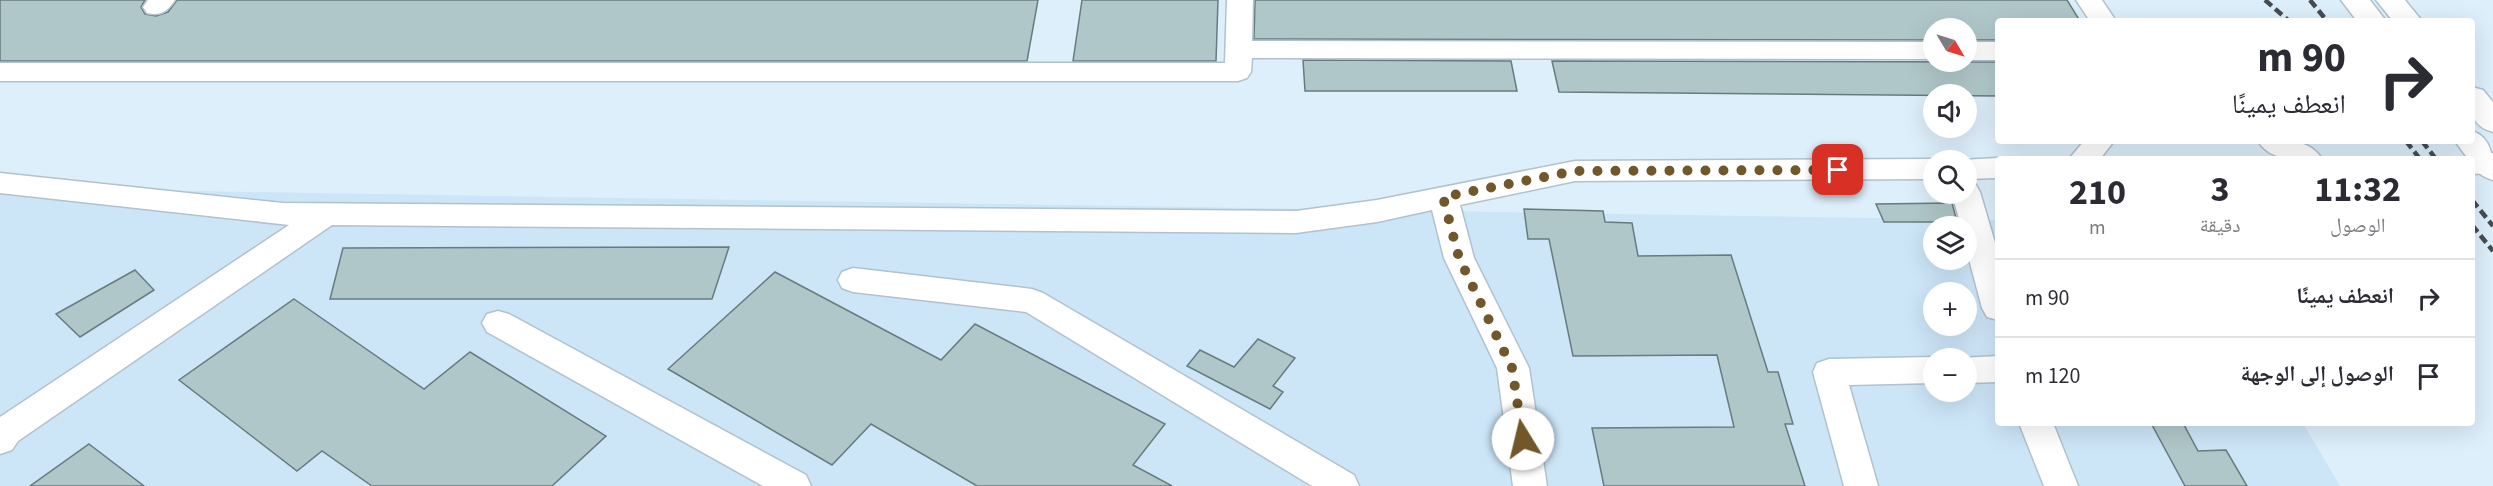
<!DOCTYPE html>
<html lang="ar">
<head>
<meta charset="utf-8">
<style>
	body { margin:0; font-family:"Source Sans 3","Noto Naskh Arabic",sans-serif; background:#f7f7f7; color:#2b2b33; direction:rtl; height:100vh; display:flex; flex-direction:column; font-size:22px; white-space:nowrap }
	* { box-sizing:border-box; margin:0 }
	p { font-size:20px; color:#7c7c81 }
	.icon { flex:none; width:33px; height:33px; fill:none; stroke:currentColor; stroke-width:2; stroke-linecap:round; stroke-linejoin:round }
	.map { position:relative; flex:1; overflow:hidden; direction:ltr }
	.sheet { position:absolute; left:1995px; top:156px; width:480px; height:270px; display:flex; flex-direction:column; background:#fff; border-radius:6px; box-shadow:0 6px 24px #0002; direction:rtl }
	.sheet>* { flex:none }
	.hud { position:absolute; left:1995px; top:18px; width:480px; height:126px; border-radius:6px; box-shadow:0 6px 24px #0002; direction:rtl; background:#fff; color:#2b2b33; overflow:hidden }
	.needle { width:39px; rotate:128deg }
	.controls { position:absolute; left:1923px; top:18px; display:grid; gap:12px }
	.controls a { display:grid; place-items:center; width:54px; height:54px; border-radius:50%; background:#fff; box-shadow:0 6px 24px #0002; font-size:30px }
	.pin { position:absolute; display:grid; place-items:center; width:51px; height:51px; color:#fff; margin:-26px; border-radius:12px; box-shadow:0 3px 9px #0006 }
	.me { position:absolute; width:66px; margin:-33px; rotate:351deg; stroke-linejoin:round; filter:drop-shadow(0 0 4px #0008) }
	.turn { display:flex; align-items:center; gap:21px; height:126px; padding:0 30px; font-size:27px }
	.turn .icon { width:78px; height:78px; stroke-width:2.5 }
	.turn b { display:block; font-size:42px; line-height:51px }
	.eta { display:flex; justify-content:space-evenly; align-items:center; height:102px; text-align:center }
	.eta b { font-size:36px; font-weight:700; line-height:42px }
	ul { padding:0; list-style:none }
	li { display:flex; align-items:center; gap:18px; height:78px; padding:0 30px; border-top:2px solid #e1e1e2 }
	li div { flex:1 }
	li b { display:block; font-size:22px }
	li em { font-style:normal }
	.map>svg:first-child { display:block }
	.built { fill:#cce5f7; fill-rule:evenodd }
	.building { fill:#b0c7ca; stroke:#667c7f; stroke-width:1.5 }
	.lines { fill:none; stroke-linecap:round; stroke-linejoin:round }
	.minor-casing { stroke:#b1c2ce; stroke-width:3 }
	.major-casing { stroke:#b1c2ce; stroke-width:3 }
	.minor { fill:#fff; fill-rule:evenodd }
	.major { fill:#fff; fill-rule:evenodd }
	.rail { stroke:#444d54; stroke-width:4.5; stroke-dasharray:9 4.5; stroke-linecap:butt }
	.route { stroke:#715729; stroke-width:10; stroke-dasharray:0 18 }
</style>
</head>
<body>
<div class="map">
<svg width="2493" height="486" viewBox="0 0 2493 486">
	<rect width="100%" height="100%" fill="#ddeffb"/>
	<path class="built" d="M0,188L1998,220V423H2303L2340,486H0ZM1934,226H1966V260H1934ZM1934,292H1966V326H1934ZM1934,358H1966V392H1934Z"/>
	<path class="building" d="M0,0H145L141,7L145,14L156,16L168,12L177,0H1038L1027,61H0Z
		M1082,0H1218L1216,61H1073Z
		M1255,0H2067L2080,21H1998V40H1966V28H1934V40L1254,39Z
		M1303,60L1511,61L1517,91H1305Z
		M1552,61L1998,62V96L1559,92Z
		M1952,203L1957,222H1884L1876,204Z
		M1524,209L1603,211L1605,222L1632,223L1638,256L1731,255L1768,372H1778L1793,424H1785L1805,486H1604L1592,428L1734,427L1717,355L1573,356L1549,239H1528Z
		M729,247L712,299H330L343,248Z
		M135,270L154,290L80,337L56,314Z
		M775,272L941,360L975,324L1165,424L1133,465L1172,486H977L871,424L832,465L668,369Z
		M294,299L424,389L470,352L606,436L552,486H372L322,451L297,471L179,380Z
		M1258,339L1295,358L1273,386L1283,392L1270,409L1187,366L1200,350L1234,367Z
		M2151,423H2183L2198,451L2226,450L2247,486H2185Z
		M89,444L144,486H30Z"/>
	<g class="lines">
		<g class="minor-casing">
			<path id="minor" d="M148,0H175C167,12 161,16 147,13L143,7Z
				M1227,0H1253L1252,41L1934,42V59L1252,58L1251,72L1247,78L1238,81H0V63H1225Z
				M2076,0H2102L2116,21H2090Z
				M1966,42H1998V60H1966Z
				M2084,141H2114L2100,159H2069Z
				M2258,141C2280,141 2309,137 2322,159C2300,159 2271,163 2258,141Z
				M2493,153V173L2472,174V159H2461L2472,154Z
				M1998,158L2002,159H1998V178L1966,179V160H1961Z
				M1934,159L1939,160H1934V179L1575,181L1460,205L1474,258L1529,368L1547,486H1513L1497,368L1444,258L1432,210L1377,222L1296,233L332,225L18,441L12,450L0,454V417L289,225L0,193V173L283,203L1296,211L1377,200L1575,161Z
				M1966,182L1976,185L1980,192L1998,253V320L1987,317L1982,308L1966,248V226H1961L1952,194H1966Z
				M853,268L1032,289L1043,293L1354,475L1359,486H1312L1026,312L853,292L842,288L838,280L842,272Z
				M498,311L509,314L806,475L811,486H763L487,332L482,323L487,314Z
				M1998,356V382L1966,383V358H1961Z
				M1934,357L1939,358H1934V383L1849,385L1878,486H1844L1813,372L1817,363L1829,359Z
				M2019,423H2053L2078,486H2044Z"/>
		</g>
		<g class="major-casing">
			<path id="major" d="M2341,0H2370L2386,21H2357Z
				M2376,0H2405L2422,21H2393Z
				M2472,87L2483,90L2493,102V132C2468,125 2472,109 2472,87Z
				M2472,131C2493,138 2493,159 2493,180C2483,177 2472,171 2472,159H2468L2455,141H2472Z"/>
		</g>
		<use href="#minor" class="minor"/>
		<use href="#major" class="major"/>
		<path class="rail" d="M2265,0L2289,21
			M2310,0L2327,21
			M2406,141L2420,159
			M2422,141L2436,159
			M2472,200L2493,226
			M2472,225L2493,251"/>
	</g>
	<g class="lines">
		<path class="route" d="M1523,439L1512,368L1459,258L1443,197L1575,171L1838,170"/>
	</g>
</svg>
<div class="controls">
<a><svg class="needle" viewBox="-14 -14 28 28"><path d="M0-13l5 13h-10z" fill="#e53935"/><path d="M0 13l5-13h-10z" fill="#7c7c81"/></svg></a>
<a><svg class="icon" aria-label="sound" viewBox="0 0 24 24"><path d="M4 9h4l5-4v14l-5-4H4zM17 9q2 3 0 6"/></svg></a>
<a><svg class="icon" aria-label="search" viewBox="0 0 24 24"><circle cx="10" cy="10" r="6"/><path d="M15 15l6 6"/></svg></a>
<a><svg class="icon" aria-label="layers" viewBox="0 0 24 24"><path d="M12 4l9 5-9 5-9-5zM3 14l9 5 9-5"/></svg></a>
<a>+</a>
<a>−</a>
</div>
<div class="pin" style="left:1838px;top:170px;background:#d93025"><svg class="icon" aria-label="arrive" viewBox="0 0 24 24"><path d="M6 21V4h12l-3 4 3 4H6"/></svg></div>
<svg class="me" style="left:1523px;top:439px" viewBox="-20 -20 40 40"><circle r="19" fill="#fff"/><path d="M0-13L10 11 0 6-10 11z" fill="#715729"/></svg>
<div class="hud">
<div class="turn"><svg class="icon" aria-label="right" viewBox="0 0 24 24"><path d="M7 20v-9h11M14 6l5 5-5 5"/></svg><div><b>90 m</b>انعطف يمينًا</div></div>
</div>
<section class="sheet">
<div class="eta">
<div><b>11:32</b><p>الوصول</p></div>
<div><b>3</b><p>دقيقة</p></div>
<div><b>210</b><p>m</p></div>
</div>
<ul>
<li><svg class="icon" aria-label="right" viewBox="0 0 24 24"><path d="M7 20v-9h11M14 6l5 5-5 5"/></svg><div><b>انعطف يمينًا</b></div><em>90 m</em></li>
<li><svg class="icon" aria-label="arrive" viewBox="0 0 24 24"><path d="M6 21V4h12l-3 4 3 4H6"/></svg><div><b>الوصول إلى الوجهة</b></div><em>120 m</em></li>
</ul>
</section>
</div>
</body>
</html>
